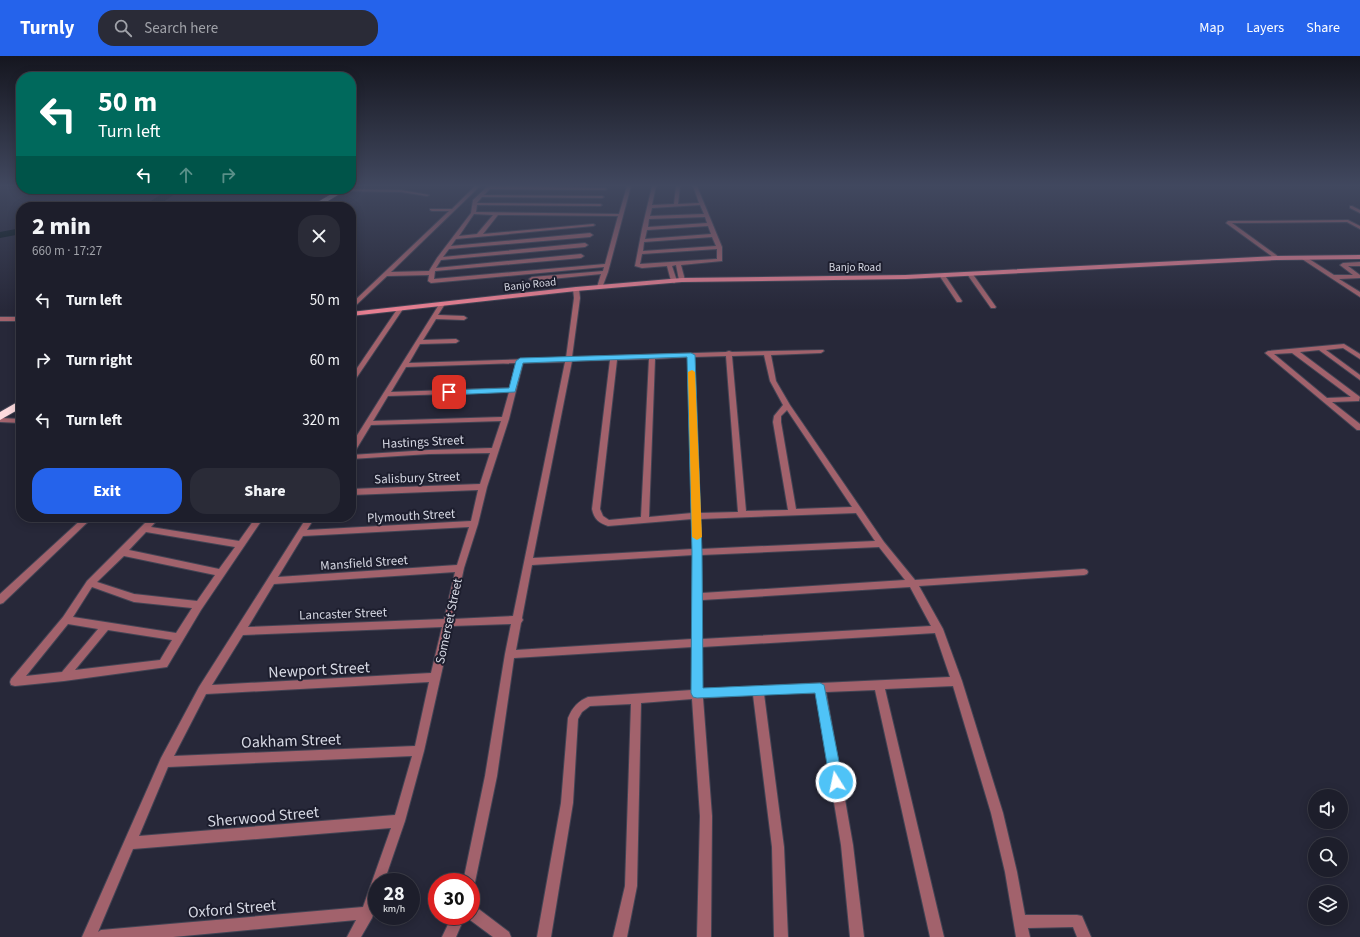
<!DOCTYPE html>
<html lang="en">
<head>
<meta charset="utf-8">
<style>
	body { margin:0; font-family:"Source Sans 3",sans-serif; background:#2a2b37; color:#f1f3f6; height:100vh; display:flex; flex-direction:column; font-size:15px; white-space:nowrap }
	* { box-sizing:border-box; margin:0 }
	p { font-size:13px; color:#a0a2a9 }
	.icon { flex:none; width:22px; height:22px; fill:none; stroke:currentColor; stroke-width:2; stroke-linecap:round; stroke-linejoin:round }
	.map { position:relative; flex:1; overflow:hidden }
	.details { position:absolute; left:16px; top:146px; width:340px; height:320px; display:flex; flex-direction:column; background:#1d1e2b; border-radius:16px; box-shadow:0 2px 10px #0003,0 0 0 1px #3b3c47 }
	.details>* { flex:none }
	.guide { position:absolute; left:16px; top:16px; width:340px; height:122px; border-radius:16px; box-shadow:0 2px 10px #0003,0 0 0 1px #3b3c47; background:#00695c; color:#fff; overflow:hidden }
	.fabs { position:absolute; left:1308px; top:733px; display:grid; gap:8px }
	.fabs a { display:grid; place-items:center; width:40px; height:40px; border-radius:50%; background:#1d1e2b; box-shadow:0 2px 10px #0003,0 0 0 1px #3b3c47; font-size:20px }
	.speed { position:absolute; left:368px; top:817px; display:flex; gap:8px; font-size:20px; font-weight:700; text-align:center }
	.speed>* { display:grid; place-content:center; width:52px; height:52px; border-radius:50%; background:#1d1e2b; box-shadow:0 2px 10px #0003,0 0 0 1px #3b3c47; line-height:1 }
	.speed small { font-size:10px; font-weight:400 }
	.speed .limit { border:6px solid #d22; background:#fff; color:#111 }
	.pin { position:absolute; display:grid; place-items:center; width:34px; height:34px; color:#fff; margin:-17px; border-radius:8px; box-shadow:0 2px 6px #0006 }
	.me { position:absolute; width:44px; margin:-22px; rotate:350deg; stroke-linejoin:round; filter:drop-shadow(0 0 3px #0008) }
	.turn { display:flex; align-items:center; gap:14px; height:84px; padding:0 16px; font-size:18px }
	.turn .icon { width:52px; height:52px; stroke-width:2.5 }
	.turn b { display:block; font-size:28px; line-height:34px }
	.lanes { display:flex; align-items:center; height:38px; padding:0 16px; background:#0003; justify-content:center; gap:20px; direction:ltr }
	.lanes .off { opacity:.35 }
	.round { display:grid; place-items:center; flex:none; width:42px; height:42px; border-radius:16px; background:#2a2b37 }
	.headline { display:flex; align-items:center; justify-content:space-between; height:68px; padding:0 16px }
	h1 { font-size:24px; font-weight:800; line-height:30px }
	.cta { display:flex; gap:8px; margin-top:auto; padding:8px 16px }
	.cta a { flex:1; height:46px; border-radius:16px; background:#2563eb; color:#fff; font-size:16px; font-weight:800; line-height:46px; text-align:center }
	.cta a+a { background:#2a2b37; color:#f1f3f6 }
	ul { padding:0; list-style:none }
	li { display:flex; align-items:center; gap:12px; height:60px; padding:0 16px }
	li div { flex:1 }
	li b { display:block; font-size:15px }
	li em { font-style:normal }
	header { display:flex; align-items:center; gap:24px; box-sizing:border-box; height:56px; padding:0 20px; background:#2563eb; color:#fff }
	header strong { font-size:19px }
	nav { display:flex; gap:22px; margin-inline-start:auto; font-size:14px }
	.search { width:280px; height:36px; background:#2a2b37; display:flex; align-items:center; gap:10px; box-sizing:border-box; padding:0 14px; border-radius:16px; color:#a0a2a9; font-size:15px }
	.map>svg:first-child { display:block }
	.lines { fill:none; stroke-linecap:round; stroke-linejoin:round }
	.river { fill:#021315; fill-rule:evenodd }
	.street-casing { stroke:#434454; stroke-width:2 }
	.secondary-casing { stroke:#434454; stroke-width:2 }
	.highway-casing { stroke:#434454; stroke-width:2 }
	.street { fill:#a2626c; fill-rule:evenodd }
	.secondary { fill:#e67f91; fill-rule:evenodd }
	.highway { fill:#fcdade; fill-rule:evenodd }
	.route { fill:#4fc3f7; stroke:#337fa1 }
	.slow { fill:#f59e0b }
	.labels { text-anchor:middle; stroke-width:4; stroke-linejoin:round; paint-order:stroke }
	.far-street-label { font-size:11px; fill:#d6d8e3; stroke:#1d1e2e }
	.street-label { font-size:13px; fill:#d6d8e3; stroke:#1d1e2e }
	.near-street-label { font-size:16px; fill:#d6d8e3; stroke:#1d1e2e }
</style>
</head>
<body>
<header>
<strong>Turnly</strong>
<div class="search"><svg class="icon" aria-label="search" viewBox="0 0 24 24"><circle cx="10" cy="10" r="6"/><path d="M15 15l6 6"/></svg>Search here</div>
<nav><a>Map</a><a>Layers</a><a>Share</a></nav>
</header>
<div class="map">
<svg width="1360" height="881" viewBox="0 0 1360 881">
	<rect width="100%" height="100%" fill="#272839"/>
	<g class="lines">
		<path class="river" d="M170,133H182L156,151H141Z
			M21,172V178L0,182V176Z"/>
		<g class="street-casing">
			<path id="street" d="M475,130H480L391,216L429,215L437,202L471,157L473,144L488,130L605,132L607,133L605,134L490,133L484,139L602,140L604,141L602,142L482,141L477,147L600,148L602,149L600,150L477,149L476,156L619,158L627,130H631L608,216L602,232L597,231L601,218L532,225L529,223L532,221L603,215L604,211L431,227L428,225L429,219L387,220L353,252L351,253V248L449,155H432L430,154V153H452ZM474,158L493,159L477,178L459,180ZM498,159L618,160L605,208L434,223L435,215L581,202L584,200L581,198L436,212L441,204L585,191L588,189L585,187L443,201L449,193L590,181L593,179L590,177L451,190L456,183L593,170L595,169L593,168L483,178Z
				M652,130H656L652,149L674,148L676,130H680L678,148L699,147L693,130H697L722,191V205L681,209L685,224L682,226L679,224L676,209L672,210L677,225L674,227L671,225L667,210L642,212L635,210L642,173ZM700,149L704,158L650,160L652,152ZM705,161L707,167L648,171L649,163ZM708,170L711,178L645,183L647,174ZM712,181L716,190L643,195L644,186ZM717,193V203H716L640,208L642,198Z
				M343,133L401,134L429,139L427,140L401,136L344,135L342,134Z
				M1352,150L1360,154V157L1350,152V150Z
				M1348,164L1360,170V173L1347,166L1232,167L1279,201V203L1277,204L1226,167L1228,165Z
				M1302,201H1306L1334,219H1353L1340,209L1343,207L1360,206V210H1348L1360,219V222L1339,223L1360,236V241L1302,203Z
				M968,217H972L996,251L995,252H991L967,218Z
				M940,218H944L962,245L961,246H957L939,219Z
				M576,231L579,233L580,242L572,301L726,296L729,295L732,296L823,294L824,295L821,297L771,299L776,325L790,349L884,486L915,524L1084,513L1087,514L1088,516L1087,518L1084,519L919,530L943,573L962,625L1003,757L1017,816L1025,859H1077L1082,860L1091,881H1077L1073,871L1028,872L1030,881H1016L1005,816L991,757L953,630L885,633L944,881H930L875,634L826,636L853,789L864,881H850L841,789L816,637L764,638L784,791L788,881H774L772,791L753,639L703,642L712,760L711,881H697L700,760L692,643L641,647L637,830L627,881H613L625,830L631,648L590,650L582,656L578,663L573,747L551,881H537L561,747L568,662C572,652 578,645 588,641L692,634V591L514,602L497,720L475,826L473,830L471,831V826H463L485,720L505,598L511,568L452,570L424,695L405,765L384,826H377V846L372,862L361,881H347L356,864L173,881H82L161,702L199,631L307,461H315L307,474L471,465L478,434L351,439V433L480,428L490,397L429,398L351,403V399L429,394L492,392L501,365L371,369L354,397H351V389L440,247L445,248L438,259L464,260L467,262L464,264L436,263L423,284L456,283L459,285L456,287L420,288L409,307L566,302L574,242L573,233ZM764,299L770,325L783,349L774,360L773,366L788,454L746,455L732,300ZM726,300L738,456L700,457L694,301ZM688,301L692,457L649,461L655,303ZM649,303L641,461L609,464L603,460L600,453L617,304ZM610,304L592,453C594,463 599,467 608,470L692,463L693,493L533,502L572,305ZM565,306L513,560L453,563L464,512L478,468L487,431L509,363L523,307ZM516,307L510,332L391,336L406,311ZM509,336L502,361L373,365L388,340ZM787,354L852,451L796,453L781,366V360ZM856,457L875,485L701,493L700,463ZM469,471L457,509L278,521L303,480ZM879,491L905,524L702,537L701,499ZM693,499L692,583L516,594L521,567L523,564L522,562L532,509ZM455,516L444,563L248,571L274,528ZM910,531L931,570L702,583V544ZM442,571L431,617L212,629L243,579ZM935,577L950,621L758,630L702,633V591ZM429,626L415,690L174,700L206,638ZM412,700L395,759L139,780L168,711ZM391,772L363,851L101,874L98,876L133,793Z
				M400,251L403,253L353,327L351,328V321L398,252Z
				M0,261H21V265H0Z
				M1344,288L1360,298V303L1343,292L1326,294L1360,319V324L1319,294L1300,296L1360,341L1359,345L1332,346L1360,368V374H1357L1265,297L1268,295ZM1292,297L1351,341L1327,342L1274,298Z
				M0,362L21,363V367L0,366Z
				M84,461H93L3,547L0,548V538Z
				M151,461H160L151,471L239,485L256,461H264L201,554L167,611L64,625L15,630L11,629L10,626L11,623L63,561L87,525ZM146,476L235,491L219,513L129,494ZM124,500L215,519L197,545L134,538L97,526ZM92,531L134,546L192,552L176,577L73,561ZM68,568L98,573L62,616L26,620ZM108,574L172,584L160,604L75,614Z
				M471,850L476,851L509,876L511,881H493L466,861L471,860Z
				M452,860H465L456,881H442Z"/>
		</g>
		<g class="secondary-casing">
			<path id="secondary" d="M1360,199V203L1277,204L906,223L682,226L576,235L351,260V256L576,231L682,222L906,219L1277,200Z"/>
		</g>
		<g class="highway-casing">
			<path id="highway" d="M340,133H348L318,151H309Z
				M21,344V352L0,364V356Z"/>
		</g>
		<use href="#street" class="street"/>
		<use href="#secondary" class="secondary"/>
		<use href="#highway" class="highway"/>
	</g>
	<linearGradient id="sky" x2="0" y2="1"><stop stop-color="#15161f"/><stop offset="0.51" stop-color="#41485f"/><stop offset="1" stop-color="#41485f" stop-opacity="0"/></linearGradient>
	<rect width="1360" height="254" fill="url(#sky)"/>
	<path class="route" d="M691,297L695,299L702,496L703,632L820,627L824,629L843,726L841,730L836,732L832,730L830,726L815,637L697,642L693,641L691,637L692,496L687,301L523,307L515,336L449,339L445,336L449,334L509,332L516,305L520,302Z"/>
	<path class="slow" d="M692,314L695,316L702,481L697,484L692,481L688,316Z"/>
	<g class="labels">
		<g class="far-street-label">
			<text x="855" y="215">Banjo Road</text>
			<text transform="translate(530 228) rotate(-6)" y="4">Banjo Road</text>
		</g>
		<g class="street-label">
			<text transform="translate(423 385) rotate(-3)" y="5">Hastings Street</text>
			<text transform="translate(417 421) rotate(-2)" y="5">Salisbury Street</text>
			<text transform="translate(411 459) rotate(-3)" y="5">Plymouth Street</text>
			<text transform="translate(364 506) rotate(-4)" y="5">Mansfield Street</text>
			<text transform="translate(343 557) rotate(-2)" y="5">Lancaster Street</text>
			<text transform="translate(448 565) rotate(-78)" y="5">Somerset Street</text>
		</g>
		<g class="near-street-label">
			<text transform="translate(319 613) rotate(-3)" y="6">Newport Street</text>
			<text transform="translate(291 684) rotate(-2)" y="6">Oakham Street</text>
			<text transform="translate(263 760) rotate(-5)" y="6">Sherwood Street</text>
			<text transform="translate(232 852) rotate(-5)" y="6">Oxford Street</text>
		</g>
	</g>
</svg>
<div class="fabs">
<a><svg class="icon" aria-label="sound" viewBox="0 0 24 24"><path d="M4 9h4l5-4v14l-5-4H4zM17 9q2 3 0 6"/></svg></a>
<a><svg class="icon" aria-label="search" viewBox="0 0 24 24"><circle cx="10" cy="10" r="6"/><path d="M15 15l6 6"/></svg></a>
<a><svg class="icon" aria-label="layers" viewBox="0 0 24 24"><path d="M12 4l9 5-9 5-9-5zM3 14l9 5 9-5"/></svg></a>
</div>
<div class="speed"><div>28<small>km/h</small></div><div class="limit">30</div></div>
<div class="pin" style="left:449px;top:336px;background:#d93025"><svg class="icon" aria-label="arrive" viewBox="0 0 24 24"><path d="M6 21V4h12l-3 4 3 4H6"/></svg></div>
<svg class="me" style="left:836px;top:726px" viewBox="-20 -20 40 40"><circle r="17" fill="#4fc3f7" stroke="#fff" stroke-width="3"/><path d="M0-11L8 9 0 5-8 9z" fill="#fff"/></svg>
<div class="guide">
<div class="turn"><svg class="icon" aria-label="left" viewBox="0 0 24 24"><path d="M17 20v-9H6M10 6l-5 5 5 5"/></svg><div><b>50 m</b>Turn left</div></div>
<div class="lanes"><svg class="icon" aria-label="left" viewBox="0 0 24 24"><path d="M17 20v-9H6M10 6l-5 5 5 5"/></svg><svg class="icon off" aria-label="ahead" viewBox="0 0 24 24"><path d="M12 20V5M6 11l6-6 6 6"/></svg><svg class="icon off" aria-label="right" viewBox="0 0 24 24"><path d="M7 20v-9h11M14 6l5 5-5 5"/></svg></div>
</div>
<section class="details">
<div class="headline"><div><h1>2 min</h1><p>660 m · 17:27</p></div><a class="round"><svg class="icon" aria-label="close" viewBox="0 0 24 24"><path d="M6 6l12 12M18 6L6 18"/></svg></a></div>
<ul>
<li><svg class="icon" aria-label="left" viewBox="0 0 24 24"><path d="M17 20v-9H6M10 6l-5 5 5 5"/></svg><div><b>Turn left</b></div><em>50 m</em></li>
<li><svg class="icon" aria-label="right" viewBox="0 0 24 24"><path d="M7 20v-9h11M14 6l5 5-5 5"/></svg><div><b>Turn right</b></div><em>60 m</em></li>
<li><svg class="icon" aria-label="left" viewBox="0 0 24 24"><path d="M17 20v-9H6M10 6l-5 5 5 5"/></svg><div><b>Turn left</b></div><em>320 m</em></li>
</ul>
<div class="cta"><a>Exit</a><a>Share</a></div>
</section>
</div>
</body>
</html>
